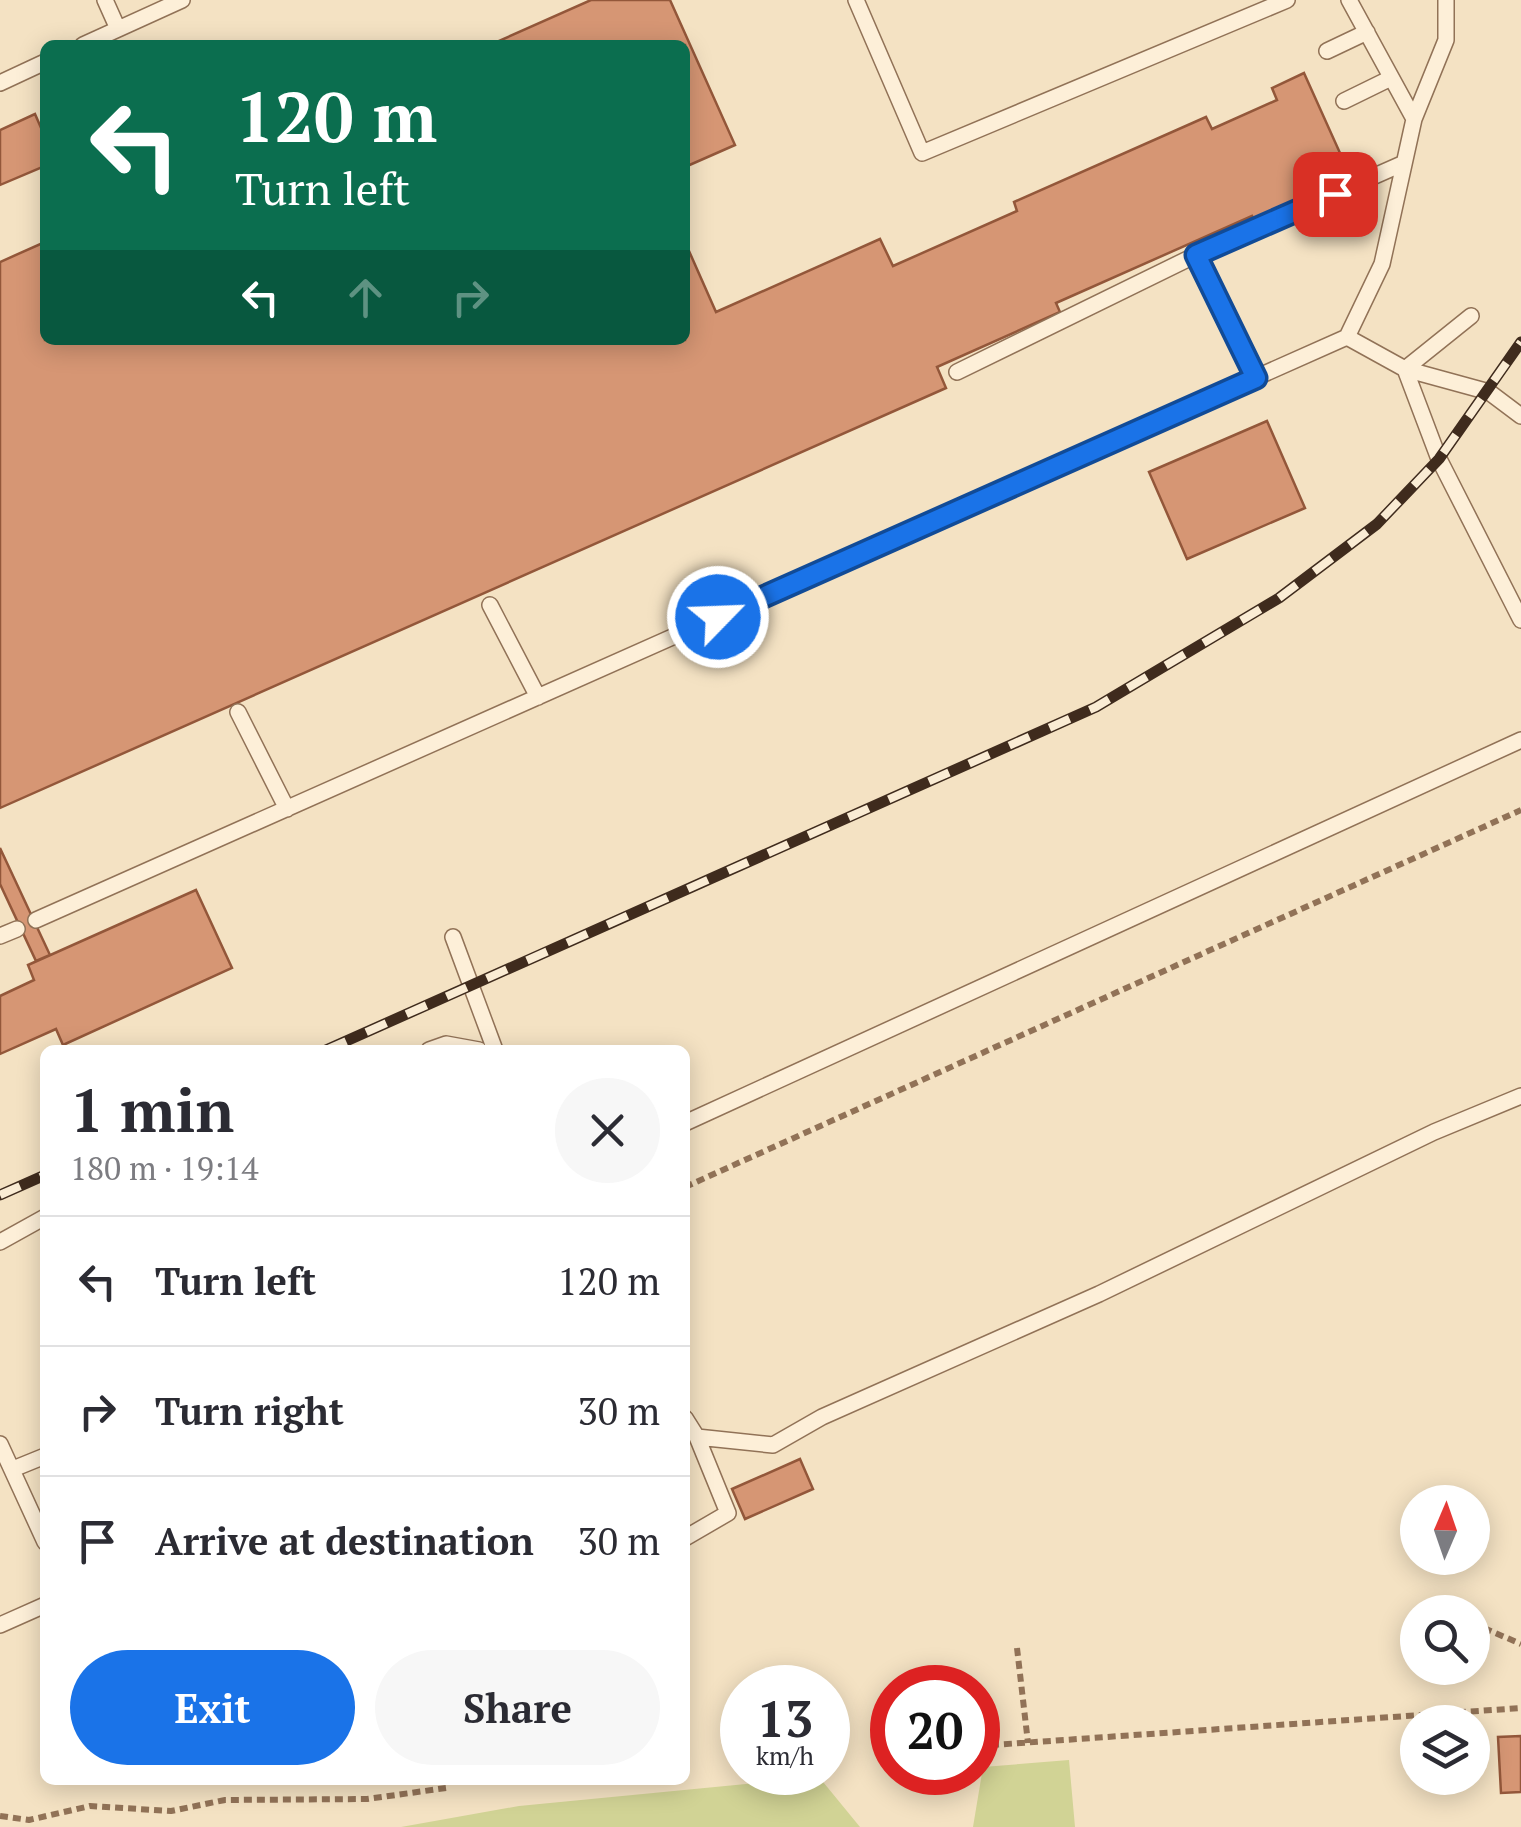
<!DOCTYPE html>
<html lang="en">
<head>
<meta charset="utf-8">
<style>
	body { margin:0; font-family:"PT Serif",serif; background:#f7f7f7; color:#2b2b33; height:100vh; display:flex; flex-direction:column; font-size:38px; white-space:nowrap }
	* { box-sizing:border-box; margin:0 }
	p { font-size:32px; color:#7c7c81 }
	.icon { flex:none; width:55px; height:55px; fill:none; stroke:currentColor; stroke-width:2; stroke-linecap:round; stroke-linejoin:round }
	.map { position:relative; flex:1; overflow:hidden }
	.side { position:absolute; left:40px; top:1045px; width:650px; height:740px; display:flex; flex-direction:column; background:#fff; border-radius:15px; box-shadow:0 5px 25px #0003 }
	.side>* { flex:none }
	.guide { position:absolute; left:40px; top:40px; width:650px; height:305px; border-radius:15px; box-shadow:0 5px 25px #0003; background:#0b6e4f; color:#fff; overflow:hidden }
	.needle { width:65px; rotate:2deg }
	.fabs { position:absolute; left:1400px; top:1485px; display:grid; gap:20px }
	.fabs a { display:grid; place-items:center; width:90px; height:90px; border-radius:50%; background:#fff; box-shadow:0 5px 25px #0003; font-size:50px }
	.speed { position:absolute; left:720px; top:1665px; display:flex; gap:20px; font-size:50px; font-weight:700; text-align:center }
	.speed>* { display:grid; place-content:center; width:130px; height:130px; border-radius:50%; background:#fff; box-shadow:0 5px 25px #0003; line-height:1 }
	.speed small { font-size:25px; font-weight:400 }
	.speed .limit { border:15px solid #d22; background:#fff; color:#111 }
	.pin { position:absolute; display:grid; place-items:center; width:85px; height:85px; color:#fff; margin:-42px; border-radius:20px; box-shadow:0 5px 15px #0006 }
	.me { position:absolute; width:110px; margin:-55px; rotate:66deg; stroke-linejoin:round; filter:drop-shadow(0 0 8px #0008) }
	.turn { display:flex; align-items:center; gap:35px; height:210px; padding:0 30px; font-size:45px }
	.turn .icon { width:130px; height:130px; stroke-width:2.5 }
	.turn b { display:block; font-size:70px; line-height:85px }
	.lanes { display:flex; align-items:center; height:95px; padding:0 30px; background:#0003; justify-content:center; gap:50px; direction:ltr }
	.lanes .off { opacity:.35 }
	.round { display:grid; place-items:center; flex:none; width:105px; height:105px; border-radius:52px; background:#f7f7f7 }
	.overview { display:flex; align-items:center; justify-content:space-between; height:170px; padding:0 30px }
	h1 { font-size:60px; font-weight:700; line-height:75px }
	.button { display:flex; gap:20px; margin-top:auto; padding:20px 30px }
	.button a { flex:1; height:115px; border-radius:60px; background:#1a73e8; color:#fff; font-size:40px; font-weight:700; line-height:115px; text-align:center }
	.button a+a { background:#f7f7f7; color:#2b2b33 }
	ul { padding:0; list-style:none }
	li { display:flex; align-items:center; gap:30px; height:130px; padding:0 30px; border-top:2px solid #e1e1e2 }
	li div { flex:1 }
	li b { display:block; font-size:38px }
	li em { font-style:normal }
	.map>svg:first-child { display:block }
	.green { fill:#d1d395 }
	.building { fill:#d69674; stroke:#93573a; stroke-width:2.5 }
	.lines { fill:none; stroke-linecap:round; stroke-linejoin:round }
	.service-casing { stroke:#917257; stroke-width:18 }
	.path { stroke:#917257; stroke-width:6; stroke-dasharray:8 5; stroke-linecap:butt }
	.service { stroke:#fdefd8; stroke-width:15 }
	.rail-casing { stroke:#3f2b1d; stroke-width:11 }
	.rail { stroke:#faecd4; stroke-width:8; stroke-dasharray:22; stroke-linecap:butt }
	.route-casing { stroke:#114b97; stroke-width:25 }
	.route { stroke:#1a73e8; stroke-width:18 }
</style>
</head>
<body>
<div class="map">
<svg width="1521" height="1827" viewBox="0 0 1521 1827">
	<rect width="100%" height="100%" fill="#f4e2c3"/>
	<path class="green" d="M1069,1760L1075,1827H973L983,1767Z
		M819,1777L860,1827H401L519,1806Z"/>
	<path class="building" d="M591,0H670L735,145L685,167V45H490Z
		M1304,73L1349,173L1320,185L1325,197L1257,227L1252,216L1056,303L1060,312L937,367L946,388L0,808V262L45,242V340H685V242L716,312L880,239L893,266L1017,211L1014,202L1206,117L1212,129L1277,100L1272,88Z
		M35,114L45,137V166L0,185V130Z
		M1267,421L1305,508L1187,559L1149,472Z
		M0,848L50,955L36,961L0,884Z
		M196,890L232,968L63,1045L56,1029L0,1054V996L34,980L28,965Z
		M800,1459L813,1489L745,1519L732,1489Z
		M1521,1736V1792L1501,1793L1498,1737Z"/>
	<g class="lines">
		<g class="service-casing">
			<path id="service" d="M105,0L118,29
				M856,0L922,153L1287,0
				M1349,0L1414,119
				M83,45L182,0
				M1327,51L1367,32
				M0,83L45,62
				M1344,101L1391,78
				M1196,255L1404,163
				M1471,316L1405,369L1489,392L1521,416
				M1347,337L1405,369L1439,459L1521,620
				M957,372L1196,255L1256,377
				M490,605L538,697
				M238,712L287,809
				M36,920L1347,337L1382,264L1414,119L1446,40V0
				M0,936L17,929
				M453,937L495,1050
				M429,1050L446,1044L479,1050
				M685,1123L1521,740
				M0,1242L45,1217
				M685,1418L697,1437L773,1445L822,1417L1099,1294L1434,1132L1521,1096
				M0,1444L45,1542
				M13,1469L45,1456
				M685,1538L728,1513L697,1437
				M0,1625L45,1605"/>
		</g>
		<path class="path" d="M93,1048L94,1050
			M685,1187L1521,810
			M1472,1623L1521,1644
			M1017,1648L1028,1743
			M978,1746L1521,1708
			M0,1816L29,1820L90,1806L171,1811L225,1800L367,1799L446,1788"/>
		<use href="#service" class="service"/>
		<g class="rail-casing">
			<path id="rail" d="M326,1050L1096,707L1279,598L1377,524L1439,459L1521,342
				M0,1195L45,1175"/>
		</g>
		<use href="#rail" class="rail"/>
	</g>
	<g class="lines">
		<g class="route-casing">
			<path id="route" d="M718,617L1256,378L1196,255L1335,194"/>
		</g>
		<use href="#route" class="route"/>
	</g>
</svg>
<div class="fabs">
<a><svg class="needle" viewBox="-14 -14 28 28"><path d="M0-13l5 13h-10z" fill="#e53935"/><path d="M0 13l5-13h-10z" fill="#7c7c81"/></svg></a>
<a><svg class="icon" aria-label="search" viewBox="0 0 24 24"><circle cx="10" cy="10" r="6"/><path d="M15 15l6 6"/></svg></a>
<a><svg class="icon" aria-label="layers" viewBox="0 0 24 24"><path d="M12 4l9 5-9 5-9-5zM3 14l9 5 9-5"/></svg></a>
</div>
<div class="speed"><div>13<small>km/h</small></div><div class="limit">20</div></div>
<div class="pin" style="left:1335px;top:194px;background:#d93025"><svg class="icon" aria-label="arrive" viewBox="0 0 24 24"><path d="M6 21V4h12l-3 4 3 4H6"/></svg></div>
<svg class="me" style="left:718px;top:617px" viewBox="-20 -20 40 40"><circle r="17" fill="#1a73e8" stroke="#fff" stroke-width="3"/><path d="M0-11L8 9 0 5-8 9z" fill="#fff"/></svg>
<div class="guide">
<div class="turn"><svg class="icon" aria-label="left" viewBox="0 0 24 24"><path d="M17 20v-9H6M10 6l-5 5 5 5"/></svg><div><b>120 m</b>Turn left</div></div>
<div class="lanes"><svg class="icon" aria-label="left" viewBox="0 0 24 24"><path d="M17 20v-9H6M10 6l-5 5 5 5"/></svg><svg class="icon off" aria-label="ahead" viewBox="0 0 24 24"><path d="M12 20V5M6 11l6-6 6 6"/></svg><svg class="icon off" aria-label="right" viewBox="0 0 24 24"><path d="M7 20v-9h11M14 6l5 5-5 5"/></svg></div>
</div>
<section class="side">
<div class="overview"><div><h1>1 min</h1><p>180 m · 19:14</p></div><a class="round"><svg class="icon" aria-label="close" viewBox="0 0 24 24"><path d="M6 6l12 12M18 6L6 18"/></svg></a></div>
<ul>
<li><svg class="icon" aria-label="left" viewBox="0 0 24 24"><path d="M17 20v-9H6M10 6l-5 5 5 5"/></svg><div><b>Turn left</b></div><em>120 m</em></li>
<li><svg class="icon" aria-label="right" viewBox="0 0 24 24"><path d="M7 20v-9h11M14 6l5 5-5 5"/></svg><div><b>Turn right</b></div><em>30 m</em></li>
<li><svg class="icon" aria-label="arrive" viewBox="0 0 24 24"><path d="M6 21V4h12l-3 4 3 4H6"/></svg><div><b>Arrive at destination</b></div><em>30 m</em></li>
</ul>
<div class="button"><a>Exit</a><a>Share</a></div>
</section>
</div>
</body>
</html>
